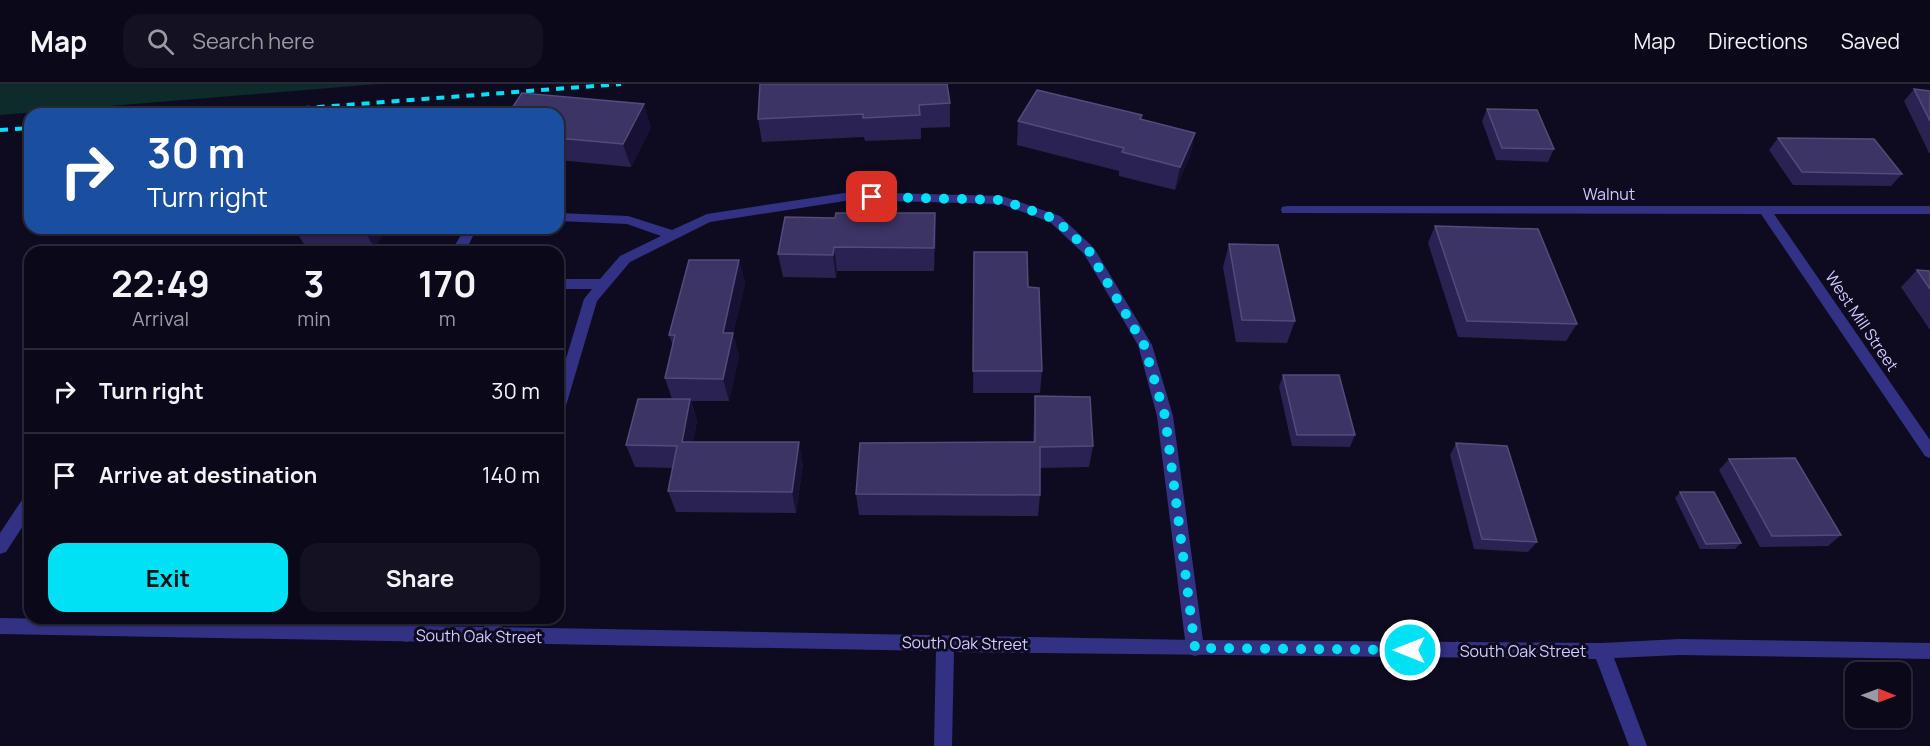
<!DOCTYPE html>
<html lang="en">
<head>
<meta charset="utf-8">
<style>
	body { margin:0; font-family:Manrope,sans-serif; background:#131122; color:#f1f3f6; height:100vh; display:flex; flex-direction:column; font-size:22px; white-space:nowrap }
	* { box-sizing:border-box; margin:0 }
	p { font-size:20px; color:#999aa2 }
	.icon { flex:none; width:33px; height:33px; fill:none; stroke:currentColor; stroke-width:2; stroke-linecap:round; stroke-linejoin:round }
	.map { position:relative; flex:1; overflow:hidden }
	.side { position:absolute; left:24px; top:162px; width:540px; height:378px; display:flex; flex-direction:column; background:#0a0819; border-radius:18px; box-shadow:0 2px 4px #0004,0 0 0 2px #2a2938 }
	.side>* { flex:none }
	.top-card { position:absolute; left:24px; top:24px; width:540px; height:126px; border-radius:18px; box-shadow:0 2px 4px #0004,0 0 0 2px #2a2938; background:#1a4fa0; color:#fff; overflow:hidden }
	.needle { width:39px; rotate:91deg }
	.tools { position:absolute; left:1845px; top:578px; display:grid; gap:12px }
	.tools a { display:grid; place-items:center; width:66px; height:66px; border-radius:12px; background:#0a0819; box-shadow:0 2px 4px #0004,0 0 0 2px #2a2938; font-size:30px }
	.pin { position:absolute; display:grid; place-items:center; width:51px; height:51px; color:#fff; margin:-26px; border-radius:12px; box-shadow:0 3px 9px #0006 }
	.me { position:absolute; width:66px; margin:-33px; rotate:270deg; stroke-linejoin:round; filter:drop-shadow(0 0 4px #0008) }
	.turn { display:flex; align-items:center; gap:21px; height:126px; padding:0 24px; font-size:27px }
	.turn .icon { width:78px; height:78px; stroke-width:2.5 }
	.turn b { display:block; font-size:42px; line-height:51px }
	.eta { display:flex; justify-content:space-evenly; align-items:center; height:102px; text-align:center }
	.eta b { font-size:36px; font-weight:700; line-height:42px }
	.primary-button { display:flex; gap:12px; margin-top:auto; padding:12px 24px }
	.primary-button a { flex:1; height:69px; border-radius:18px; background:#00e1f5; color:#111; font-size:24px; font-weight:700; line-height:69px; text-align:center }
	.primary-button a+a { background:#131122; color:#f1f3f6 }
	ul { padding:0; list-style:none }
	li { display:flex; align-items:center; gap:18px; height:84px; padding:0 24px; border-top:2px solid #2a2938 }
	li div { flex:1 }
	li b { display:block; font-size:22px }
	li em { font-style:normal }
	header { display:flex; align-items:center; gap:36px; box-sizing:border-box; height:84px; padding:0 30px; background:#0a0819; border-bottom:2px solid #2a2938 }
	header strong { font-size:28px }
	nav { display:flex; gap:33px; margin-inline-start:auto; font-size:21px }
	.search { width:420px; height:54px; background:#131122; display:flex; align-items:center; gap:15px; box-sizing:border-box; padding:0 21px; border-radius:18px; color:#999aa2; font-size:22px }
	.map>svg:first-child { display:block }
	.green { fill:#0d2b2a }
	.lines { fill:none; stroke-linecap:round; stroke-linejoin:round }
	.lane { fill:#333184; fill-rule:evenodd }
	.street { fill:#333184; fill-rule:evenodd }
	.rail { stroke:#00e1f5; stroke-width:4; stroke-dasharray:8 7; stroke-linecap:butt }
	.wall { fill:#2a2250 }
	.shaded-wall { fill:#181135 }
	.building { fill:#3c3463; stroke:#534b7b; stroke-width:1.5 }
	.route { stroke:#00e1f5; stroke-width:10; stroke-dasharray:0 18 }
	.labels { text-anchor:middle; stroke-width:6; stroke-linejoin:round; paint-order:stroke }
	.street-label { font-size:16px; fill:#d0caff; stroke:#0e0b21 }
</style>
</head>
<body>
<header>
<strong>Map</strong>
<div class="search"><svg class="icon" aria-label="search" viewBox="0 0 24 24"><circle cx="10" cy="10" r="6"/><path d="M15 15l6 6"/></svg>Search here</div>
<nav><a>Map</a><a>Directions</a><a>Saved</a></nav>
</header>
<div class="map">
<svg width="1930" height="662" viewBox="0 0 1930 662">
	<rect width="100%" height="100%" fill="#0e0b21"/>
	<path class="green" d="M0,0H378L0,31Z"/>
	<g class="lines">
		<path class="lane" d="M851,108L1002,112L1060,132L1094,164L1152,261L1173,332L1204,564L1201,570L1195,572L1189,570L1186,564L1157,332L1138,261L1084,170L1050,138L1001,120L851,116L710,138L630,178L597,217L565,325L563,329L558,331V301L584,215L592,205H558V195H600L620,172L661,152L627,140L558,137V129L628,132L672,146L707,130Z
			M465,144H477L465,168H451Z
			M403,534H421L412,556L406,558L400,556L397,550Z
			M487,534H505L496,558L490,560L484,558L481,552Z"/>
		<path class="street" d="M1287,122H1930V130H1774L1930,356V374L1925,372L1761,130L1282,129L1281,126L1282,123Z
			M30,411V431L6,468L0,470V449L24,413Z
			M0,534L1195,556L1602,559L1679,555L1930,559V575L1679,571L1614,574L1647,662H1629L1596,575L954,568L952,662H934L936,567L0,550Z"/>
		<path class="rail" d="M227,30L621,0
			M0,46L30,44"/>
	</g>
	<path class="wall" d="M760,0L950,19V43L921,44V55L865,57L864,53L762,58L758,35Z
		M1914,5L1930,7V69H1929L1904,17Z
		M1487,25L1554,65L1548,78L1496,76L1482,37Z
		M558,30L651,43L631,83L558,76Z
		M1142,31L1141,36L1195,49L1190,72L1175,106L1119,92V87L1017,61L1018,37Z
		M1778,54L1902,90L1891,102L1793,101L1769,66Z
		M785,133L936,153L934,187H837L836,194L783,193L778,170Z
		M1435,142L1577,240L1566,257L1458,253L1428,159Z
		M294,144H385L375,165H307Z
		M1229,160L1295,237L1287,259L1236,258L1223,183Z
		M974,168L1028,203L1042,287L1040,309H973Z
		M739,176L745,199L733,250L739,272L729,317H691L697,337L693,358L803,380L796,429L676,428L668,407L673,384L635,383L626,361L672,315L665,294L673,262L669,251Z
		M1917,186L1930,187V246L1901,203Z
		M1283,291L1355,351L1350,363L1292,362L1279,303Z
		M1035,312L1093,362L1089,383L1040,384V411L1038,432L859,431L856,410L1033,358L1034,334Z
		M1456,359L1537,458L1528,468L1474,465L1450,371Z
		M1729,375L1841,451L1828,462L1760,463L1719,386Z
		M1680,408L1741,459L1735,465H1700L1675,414Z"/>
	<path class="shaded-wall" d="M644,20L651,43L631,83L623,60Z
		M1195,49L1190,72L1175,106L1180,83Z
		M935,129L936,153L934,187V164Z
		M363,144H385L375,165Z
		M834,163L837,187L836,194L833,171Z
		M739,176L745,199L733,250L739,272L729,317L723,295V249Z
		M690,315L697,337L689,379L682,358Z
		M799,358L803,380L796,429L792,408Z"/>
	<path class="building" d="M760,0H947L950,19L919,21L920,31L863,34V30L758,35Z
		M1914,5L1930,7V37Z
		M1037,6L1142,31L1140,35L1195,49L1180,83L1122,68L1124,64L1018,37Z
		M522,9L644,20L623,60L558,54V30H508Z
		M1487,25L1537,26L1554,65L1502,64Z
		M1778,54L1874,55L1902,90L1802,88Z
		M836,129H935L934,164L834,163L833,171L778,170L785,133L835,134Z
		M1435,142L1538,145L1577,240L1467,237Z
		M1229,160L1278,161L1295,237L1242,236Z
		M974,168H1027L1028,203L1039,204L1042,287H973Z
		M689,176H739L723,249H733L723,295L665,294L675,251H669Z
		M1917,186L1930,187V205Z
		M1283,291H1339L1355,351H1297Z
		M1035,312L1090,313L1093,362L1040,363V411L856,410L860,359L1035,358Z
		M638,315H690L682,358H799L792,408L668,407L677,362L626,361Z
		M1456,359L1507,362L1537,458L1482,455Z
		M1795,374L1841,451L1772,452L1729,375Z
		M1680,408H1714L1741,459L1706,460Z"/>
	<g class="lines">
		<path class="route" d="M872,113L1002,116L1055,135L1089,167L1144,261L1165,332L1195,564L1410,566"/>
	</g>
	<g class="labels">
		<g class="street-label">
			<text x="1609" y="116">Walnut</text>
			<text transform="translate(1862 237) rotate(56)" y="6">West Mill Street</text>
			<text transform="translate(479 552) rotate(1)" y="6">South Oak Street</text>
			<text transform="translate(965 559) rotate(1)" y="6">South Oak Street</text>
			<text x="1523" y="573">South Oak Street</text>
		</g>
	</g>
</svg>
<div class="tools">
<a><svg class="needle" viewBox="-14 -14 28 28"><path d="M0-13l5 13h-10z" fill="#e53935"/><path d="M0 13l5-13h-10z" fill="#999aa2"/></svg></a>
</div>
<div class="pin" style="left:872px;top:113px;background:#d93025"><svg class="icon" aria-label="arrive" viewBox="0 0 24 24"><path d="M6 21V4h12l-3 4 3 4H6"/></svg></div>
<svg class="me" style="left:1410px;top:566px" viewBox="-20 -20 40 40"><circle r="17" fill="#00e1f5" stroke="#fff" stroke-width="3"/><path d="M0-11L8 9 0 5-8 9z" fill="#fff"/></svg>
<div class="top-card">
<div class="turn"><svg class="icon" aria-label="right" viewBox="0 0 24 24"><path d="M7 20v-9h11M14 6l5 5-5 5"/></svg><div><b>30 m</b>Turn right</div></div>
</div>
<section class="side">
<div class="eta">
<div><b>22:49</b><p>Arrival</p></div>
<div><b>3</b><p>min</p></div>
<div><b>170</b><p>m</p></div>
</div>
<ul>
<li><svg class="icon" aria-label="right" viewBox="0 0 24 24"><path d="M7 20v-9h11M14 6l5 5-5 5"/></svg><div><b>Turn right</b></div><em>30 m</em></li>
<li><svg class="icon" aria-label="arrive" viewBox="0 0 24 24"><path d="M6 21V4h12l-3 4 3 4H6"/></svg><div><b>Arrive at destination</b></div><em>140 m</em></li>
</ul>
<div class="primary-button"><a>Exit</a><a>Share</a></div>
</section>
</div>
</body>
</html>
